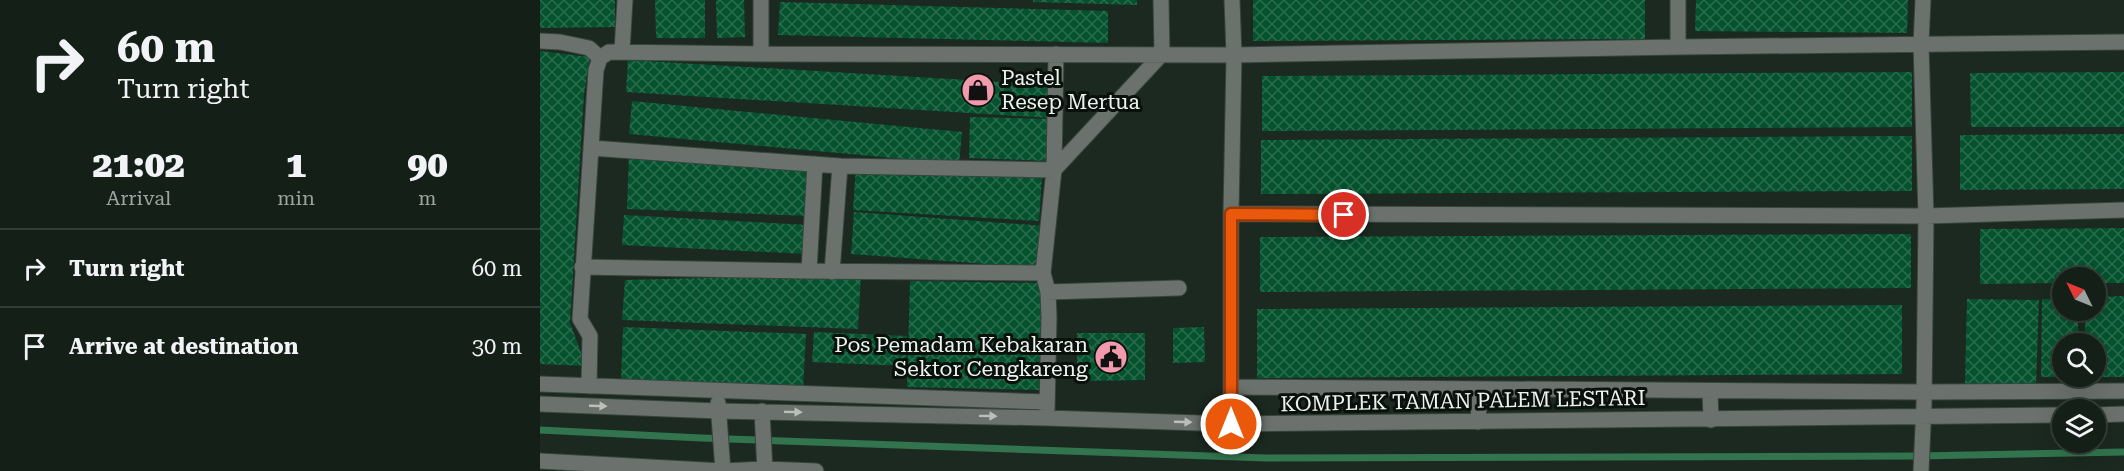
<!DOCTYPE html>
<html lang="en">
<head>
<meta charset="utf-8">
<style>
	body { margin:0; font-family:"Roboto Serif",serif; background:#212c25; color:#f1f3f6; height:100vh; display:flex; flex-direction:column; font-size:22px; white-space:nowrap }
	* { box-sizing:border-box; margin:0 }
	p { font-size:20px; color:#9da2a2 }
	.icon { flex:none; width:33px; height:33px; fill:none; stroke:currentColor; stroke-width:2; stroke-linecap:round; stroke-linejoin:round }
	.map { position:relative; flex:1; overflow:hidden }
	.panel { display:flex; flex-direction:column; background:#141f18; width:540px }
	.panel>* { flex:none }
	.banner { background:#141f18; color:#f1f3f6; overflow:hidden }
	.needle { width:39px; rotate:313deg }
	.tools { position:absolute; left:1512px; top:267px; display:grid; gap:12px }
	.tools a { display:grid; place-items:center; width:54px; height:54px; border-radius:50%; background:#141f18; box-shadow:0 6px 24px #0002,0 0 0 2px #333d37; font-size:30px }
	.pin { position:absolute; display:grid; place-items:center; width:51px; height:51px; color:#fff; margin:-26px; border:3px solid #fff; border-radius:50%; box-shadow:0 2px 6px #0007 }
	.me { position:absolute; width:66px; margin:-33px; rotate:0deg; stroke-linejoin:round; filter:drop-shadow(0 0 4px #0008) }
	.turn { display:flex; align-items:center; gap:21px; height:126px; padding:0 18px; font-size:27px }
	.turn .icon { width:78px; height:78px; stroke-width:2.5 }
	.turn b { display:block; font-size:42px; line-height:51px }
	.eta { display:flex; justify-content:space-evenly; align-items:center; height:102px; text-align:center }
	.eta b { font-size:36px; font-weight:800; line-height:42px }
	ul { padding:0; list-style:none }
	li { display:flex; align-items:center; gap:18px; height:78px; padding:0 18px; border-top:2px solid #333d37 }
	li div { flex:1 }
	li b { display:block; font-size:22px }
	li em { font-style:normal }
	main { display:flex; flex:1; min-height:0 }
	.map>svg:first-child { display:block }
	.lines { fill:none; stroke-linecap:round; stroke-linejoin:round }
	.stream { stroke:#32744e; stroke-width:7 }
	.building { fill:url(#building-cross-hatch) }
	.minor-casing { stroke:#38453d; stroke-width:17 }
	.minor { stroke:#6b726d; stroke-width:15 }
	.oneway { fill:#b8c0ba }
	.route-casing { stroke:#983908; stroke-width:15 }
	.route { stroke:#ea580c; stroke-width:10 }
	.labels { text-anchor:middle; stroke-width:6; stroke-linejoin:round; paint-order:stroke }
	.poi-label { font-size:21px; fill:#ebf4ee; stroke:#0a100c; text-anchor:start }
	.street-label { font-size:21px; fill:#ebf4ee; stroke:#0a100c }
</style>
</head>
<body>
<main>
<section class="panel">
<div class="banner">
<div class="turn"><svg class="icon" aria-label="right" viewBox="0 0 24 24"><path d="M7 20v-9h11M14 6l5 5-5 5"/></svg><div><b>60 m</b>Turn right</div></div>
</div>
<div class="eta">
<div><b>21:02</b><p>Arrival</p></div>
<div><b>1</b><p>min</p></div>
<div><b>90</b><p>m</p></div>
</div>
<ul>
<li><svg class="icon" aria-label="right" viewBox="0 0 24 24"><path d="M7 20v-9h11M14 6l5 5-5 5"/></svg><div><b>Turn right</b></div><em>60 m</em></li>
<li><svg class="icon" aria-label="arrive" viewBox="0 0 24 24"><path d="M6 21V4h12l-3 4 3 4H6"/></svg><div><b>Arrive at destination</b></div><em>30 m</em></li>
</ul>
</section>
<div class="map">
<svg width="1584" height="471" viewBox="0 0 1584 471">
	<defs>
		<pattern id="building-cross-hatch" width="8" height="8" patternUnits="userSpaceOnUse" patternTransform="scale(1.5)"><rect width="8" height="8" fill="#05522e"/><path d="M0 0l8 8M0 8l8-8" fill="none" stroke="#2a6c4d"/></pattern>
	</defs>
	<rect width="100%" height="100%" fill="#1b2920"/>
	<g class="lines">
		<path class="stream" d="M0,430L161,438L726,458L1378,456L1584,452"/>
	</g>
	<path class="building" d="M0,0H75V27L0,28Z
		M115,0H165V38H116Z
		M176,0H204L205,37L177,38Z
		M493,0H597V5L493,2Z
		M713,0H1105V39L713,41Z
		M1156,0H1368L1367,33L1155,31Z
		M240,2L568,11V43L238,35Z
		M0,51L50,57L44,94L30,323L46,366L0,364Z
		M88,60L514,85L511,118L86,92Z
		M1372,72V127L722,131V76Z
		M1584,72V127H1431L1430,73Z
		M92,101L422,132L419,164L89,134Z
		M430,117L509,119L508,161L429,158Z
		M1584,134V189L1420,190V135Z
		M1372,136V191L721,194V140Z
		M89,154L271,166L269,216L87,209Z
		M316,166L502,177L499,221L313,210Z
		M314,212L505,226L502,268L311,254Z
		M84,215L269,225L267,254L82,245Z
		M1584,228V283H1556V278H1522V283L1440,284V229Z
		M1371,234V288L720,292V237Z
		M321,274L318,329L82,320L85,280Z
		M370,281L502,283L499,390L367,387Z
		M1584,296V377H1556V344H1545V310H1556V297Z
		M1427,299L1499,300L1496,386L1425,384Z
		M1502,299H1522V310H1538V344H1522V377H1501Z
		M1362,305V374L717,378V309Z
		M83,327L266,334L263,389L81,382Z
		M664,327L665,362L633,363V328Z
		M274,332L367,336L366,366L272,362Z
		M537,333H605V380L537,381Z"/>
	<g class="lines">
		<g class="minor-casing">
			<path id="minor" d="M0,41L20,42L49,48L60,58
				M1138,47V0
				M82,51L85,0
				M221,54V0
				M51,148L300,166L514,170L622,54L621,0
				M691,214L1386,216L1584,210
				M42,267L269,271L503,273
				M269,271L275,164
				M292,272L300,166
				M508,292L639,288
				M0,384L507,402
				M49,386L50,336L40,319L56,70L60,58L69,52L221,54L694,55L1138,47L1584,42
				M691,387L1384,392L1584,391
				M1170,391L1171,420
				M178,403L183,471
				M0,404L179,411L506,418L691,424L1522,415
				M222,411L225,471
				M507,412L509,317L508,292L503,273L514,170L516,54
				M1556,415L1584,414
				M938,422L940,389
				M691,424V214L694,55L692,0
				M0,461L183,471L225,469L276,471
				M1381,471L1384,404L1386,216L1381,44L1383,0"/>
		</g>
		<use href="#minor" class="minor"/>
	</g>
	<defs><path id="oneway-solid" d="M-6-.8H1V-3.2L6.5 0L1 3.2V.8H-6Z" transform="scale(1.5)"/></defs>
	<g class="oneway">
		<use href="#oneway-solid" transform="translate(58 406) rotate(2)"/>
		<use href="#oneway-solid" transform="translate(253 412) rotate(1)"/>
		<use href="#oneway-solid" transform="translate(448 416) rotate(1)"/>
		<use href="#oneway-solid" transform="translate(643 422) rotate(2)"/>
	</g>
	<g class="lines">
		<g class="route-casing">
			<path id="route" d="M691,424V214L804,215"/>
		</g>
		<use href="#route" class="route"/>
	</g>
	<defs>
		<g id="shop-disc" transform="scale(1.725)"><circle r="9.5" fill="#f29aad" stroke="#0a100c"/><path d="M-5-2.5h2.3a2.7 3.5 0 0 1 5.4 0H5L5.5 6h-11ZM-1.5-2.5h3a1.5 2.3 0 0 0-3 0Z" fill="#111"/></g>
		<g id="civic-disc" transform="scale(1.725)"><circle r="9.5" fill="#f29aad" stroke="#0a100c"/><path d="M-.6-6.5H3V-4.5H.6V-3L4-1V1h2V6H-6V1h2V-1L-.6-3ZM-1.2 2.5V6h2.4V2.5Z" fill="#111"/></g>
	</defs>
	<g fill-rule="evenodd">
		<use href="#shop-disc" x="438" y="90"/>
		<use href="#civic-disc" x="571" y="357"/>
	</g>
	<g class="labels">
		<g class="poi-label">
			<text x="461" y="85">Pastel<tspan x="461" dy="24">Resep Mertua</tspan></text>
			<text x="548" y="352" text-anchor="end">Pos Pemadam Kebakaran<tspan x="548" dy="24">Sektor Cengkareng</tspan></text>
		</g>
		<g class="street-label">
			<text transform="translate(923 401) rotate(-1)" y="7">KOMPLEK TAMAN PALEM LESTARI</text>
		</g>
	</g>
</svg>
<div class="tools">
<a><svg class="needle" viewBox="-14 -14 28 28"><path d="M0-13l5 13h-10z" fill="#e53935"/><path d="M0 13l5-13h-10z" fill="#9da2a2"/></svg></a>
<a><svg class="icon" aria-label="search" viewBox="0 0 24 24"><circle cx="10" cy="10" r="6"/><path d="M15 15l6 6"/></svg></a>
<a><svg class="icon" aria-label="layers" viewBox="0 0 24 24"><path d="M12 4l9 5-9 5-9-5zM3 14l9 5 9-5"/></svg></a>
</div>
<div class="pin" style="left:804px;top:215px;background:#d93025"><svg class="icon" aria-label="arrive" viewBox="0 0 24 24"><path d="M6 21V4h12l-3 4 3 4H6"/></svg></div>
<svg class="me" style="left:691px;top:424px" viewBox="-20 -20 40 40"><circle r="17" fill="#ea580c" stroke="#fff" stroke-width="3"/><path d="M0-11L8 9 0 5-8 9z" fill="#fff"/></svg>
</div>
</main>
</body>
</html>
